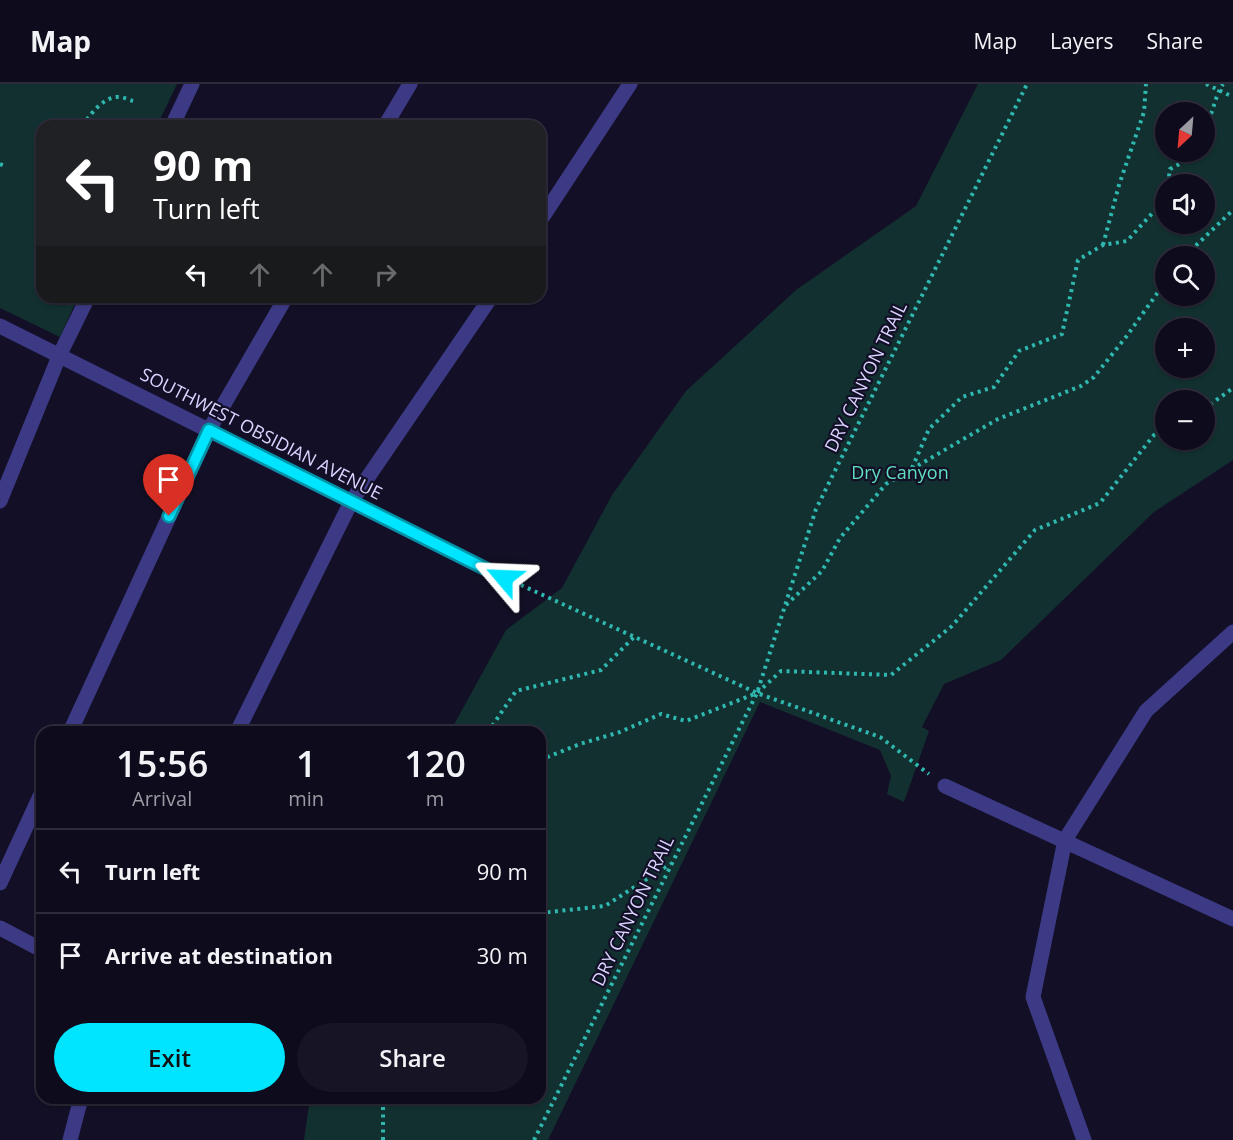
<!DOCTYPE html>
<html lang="en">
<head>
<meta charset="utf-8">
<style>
	body { margin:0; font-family:"Open Sans",sans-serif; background:#171425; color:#f1f3f6; height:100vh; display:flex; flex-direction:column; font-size:22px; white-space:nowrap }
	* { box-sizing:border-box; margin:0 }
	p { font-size:20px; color:#9b9ba3 }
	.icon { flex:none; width:33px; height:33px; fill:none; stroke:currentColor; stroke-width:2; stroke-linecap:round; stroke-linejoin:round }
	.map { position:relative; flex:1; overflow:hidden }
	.side { position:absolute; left:36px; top:642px; width:510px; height:378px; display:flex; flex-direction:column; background:#0e0b1c; border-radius:18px; box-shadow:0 2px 4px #0004,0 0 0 2px #2e2b3b }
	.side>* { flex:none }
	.hud { position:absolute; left:36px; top:36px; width:510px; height:183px; border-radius:18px; box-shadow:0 2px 4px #0004,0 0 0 2px #2e2b3b; background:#202124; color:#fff; overflow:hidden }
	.needle { width:39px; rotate:206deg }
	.buttons { position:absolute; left:1155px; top:18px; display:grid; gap:12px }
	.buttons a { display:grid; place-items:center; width:60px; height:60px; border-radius:50%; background:#0e0b1c; box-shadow:0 2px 4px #0004,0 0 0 2px #2e2b3b; font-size:30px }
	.pin { position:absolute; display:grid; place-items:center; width:51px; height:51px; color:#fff; margin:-62px -26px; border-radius:50% 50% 50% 0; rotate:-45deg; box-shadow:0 0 6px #0007 }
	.pin .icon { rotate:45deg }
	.me { position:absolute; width:66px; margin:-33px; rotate:296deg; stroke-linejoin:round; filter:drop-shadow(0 0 4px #0008) }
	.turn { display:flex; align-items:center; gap:21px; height:126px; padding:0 18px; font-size:27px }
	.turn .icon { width:78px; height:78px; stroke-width:2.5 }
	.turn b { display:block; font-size:42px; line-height:51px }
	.lanes { display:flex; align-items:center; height:57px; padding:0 18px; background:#0003; justify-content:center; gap:30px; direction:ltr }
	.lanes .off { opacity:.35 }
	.eta { display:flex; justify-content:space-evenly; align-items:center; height:102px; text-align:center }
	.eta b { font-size:36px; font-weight:600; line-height:42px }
	.button { display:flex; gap:12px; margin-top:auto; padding:12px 18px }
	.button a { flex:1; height:69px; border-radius:36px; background:#00e5ff; color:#111; font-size:24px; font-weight:600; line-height:69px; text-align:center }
	.button a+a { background:#171425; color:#f1f3f6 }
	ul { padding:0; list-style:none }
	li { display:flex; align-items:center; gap:18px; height:84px; padding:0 18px; border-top:2px solid #2e2b3b }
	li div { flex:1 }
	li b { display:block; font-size:22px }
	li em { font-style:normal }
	header { display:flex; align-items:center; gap:36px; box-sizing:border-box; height:84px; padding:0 30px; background:#0e0b1c; border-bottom:2px solid #2e2b3b }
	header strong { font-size:28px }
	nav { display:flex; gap:33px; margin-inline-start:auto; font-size:21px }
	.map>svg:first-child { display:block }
	.green { fill:#12302f; fill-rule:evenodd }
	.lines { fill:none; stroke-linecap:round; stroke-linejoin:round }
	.path { stroke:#2fb8b0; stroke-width:4; stroke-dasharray:3 4.5; stroke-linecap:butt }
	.minor { stroke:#3d3a85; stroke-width:15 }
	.route-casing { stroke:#0095a6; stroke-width:15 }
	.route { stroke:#00e5ff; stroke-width:10 }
	.labels { text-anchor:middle; stroke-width:4.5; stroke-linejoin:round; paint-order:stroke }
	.street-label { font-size:18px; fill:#d9d4ff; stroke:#130f26 }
	.park-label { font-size:18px; fill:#5fe0c0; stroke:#130f26 }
</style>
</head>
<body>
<header>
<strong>Map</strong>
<nav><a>Map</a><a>Layers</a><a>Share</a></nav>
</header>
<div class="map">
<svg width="1233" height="1056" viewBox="0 0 1233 1056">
	<rect width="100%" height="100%" fill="#130f26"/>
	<path class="green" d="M0,0H177L157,42H42V213H78L60,253L0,224Z
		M978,0H1233V376L1154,428L1001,576L944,600L922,643L929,647L904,718L887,710L891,692L880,666L760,618L548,1056H304L310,1014H540V648H447L451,646L506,546L562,504L612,411L686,307L796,206L916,122ZM1166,28H1204V68H1166ZM1166,100H1204V140H1166ZM1166,172H1204V212H1166ZM1166,244H1204V284H1166ZM1166,316H1204V356H1166Z"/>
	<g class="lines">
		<path class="path" d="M1206,0L1233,13
			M83,42C90,30 104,12 119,13C124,13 129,16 133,17
			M1204,43C1214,30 1214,13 1223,0
			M0,80L5,82
			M1168,100L1170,85L1185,77L1190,68
			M1103,161L1119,101L1144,28L1146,0
			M1185,172L1233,126
			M1204,325L1233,304
			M912,384L929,345L962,313L994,303L1019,267L1062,250L1078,176L1103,161L1127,157L1166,114
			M521,501L757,609L880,653L929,690
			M786,521L822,487L840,454L886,400L998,335L1081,302L1094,293L1126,253L1166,197
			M488,648L516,607L601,586L634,553
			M540,676L580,660L620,648L661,630L686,637L757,609L781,587L891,591L952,542L1035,446L1100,419L1154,351L1166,345
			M540,829L605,822L670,780
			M383,1056V1014
			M534,1056L757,609L816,425L1027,0"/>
		<path class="minor" d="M172,42L192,0
			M385,42L410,0
			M540,137L630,0
			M0,242L504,494
			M0,417L60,270L88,213
			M70,648L209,346L286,213
			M237,648L351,418L491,213
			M945,702L1233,835
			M0,799L42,708
			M0,844L42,866
			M70,1056L81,1014
			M1084,1056L1033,913L1065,756L1146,627L1233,548"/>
	</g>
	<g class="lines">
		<g class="route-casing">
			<path id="route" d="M169,432L209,346L504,494"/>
		</g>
		<use href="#route" class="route"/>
	</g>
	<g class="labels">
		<g class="street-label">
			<text transform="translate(866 293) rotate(-64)" y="6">DRY CANYON TRAIL</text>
			<text transform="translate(261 350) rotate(27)" y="6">SOUTHWEST OBSIDIAN AVENUE</text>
			<text transform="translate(633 827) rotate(-64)" y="6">DRY CANYON TRAIL</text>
		</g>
		<g class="park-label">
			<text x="900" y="395">Dry Canyon</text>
		</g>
	</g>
</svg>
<div class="buttons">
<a><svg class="needle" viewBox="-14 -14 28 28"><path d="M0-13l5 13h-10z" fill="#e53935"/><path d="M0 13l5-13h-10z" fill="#9b9ba3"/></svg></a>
<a><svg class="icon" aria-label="sound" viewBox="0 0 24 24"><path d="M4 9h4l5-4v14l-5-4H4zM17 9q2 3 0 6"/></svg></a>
<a><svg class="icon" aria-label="search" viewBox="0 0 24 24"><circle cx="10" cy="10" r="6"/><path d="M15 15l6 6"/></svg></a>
<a>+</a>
<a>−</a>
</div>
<div class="pin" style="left:169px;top:432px;background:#d93025"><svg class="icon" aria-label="arrive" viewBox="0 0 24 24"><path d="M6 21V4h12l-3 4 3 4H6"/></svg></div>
<svg class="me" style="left:504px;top:494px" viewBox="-20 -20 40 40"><path d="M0-17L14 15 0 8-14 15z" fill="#00e5ff" stroke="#fff" stroke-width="4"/></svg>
<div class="hud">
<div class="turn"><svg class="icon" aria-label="left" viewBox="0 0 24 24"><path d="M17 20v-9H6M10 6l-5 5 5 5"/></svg><div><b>90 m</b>Turn left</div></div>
<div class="lanes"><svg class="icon" aria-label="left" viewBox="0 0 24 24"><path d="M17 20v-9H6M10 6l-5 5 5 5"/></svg><svg class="icon off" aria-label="ahead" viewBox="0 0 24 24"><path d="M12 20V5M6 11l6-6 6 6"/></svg><svg class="icon off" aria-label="ahead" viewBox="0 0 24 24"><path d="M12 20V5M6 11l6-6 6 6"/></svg><svg class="icon off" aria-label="right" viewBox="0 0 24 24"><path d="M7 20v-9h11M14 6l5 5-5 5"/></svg></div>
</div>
<section class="side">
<div class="eta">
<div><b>15:56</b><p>Arrival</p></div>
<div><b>1</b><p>min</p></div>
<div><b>120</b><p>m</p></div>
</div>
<ul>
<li><svg class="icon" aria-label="left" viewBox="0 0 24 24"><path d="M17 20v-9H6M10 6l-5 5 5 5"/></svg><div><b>Turn left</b></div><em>90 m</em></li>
<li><svg class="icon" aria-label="arrive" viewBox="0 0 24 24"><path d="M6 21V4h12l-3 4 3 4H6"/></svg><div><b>Arrive at destination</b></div><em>30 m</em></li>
</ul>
<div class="button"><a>Exit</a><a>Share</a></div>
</section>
</div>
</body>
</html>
